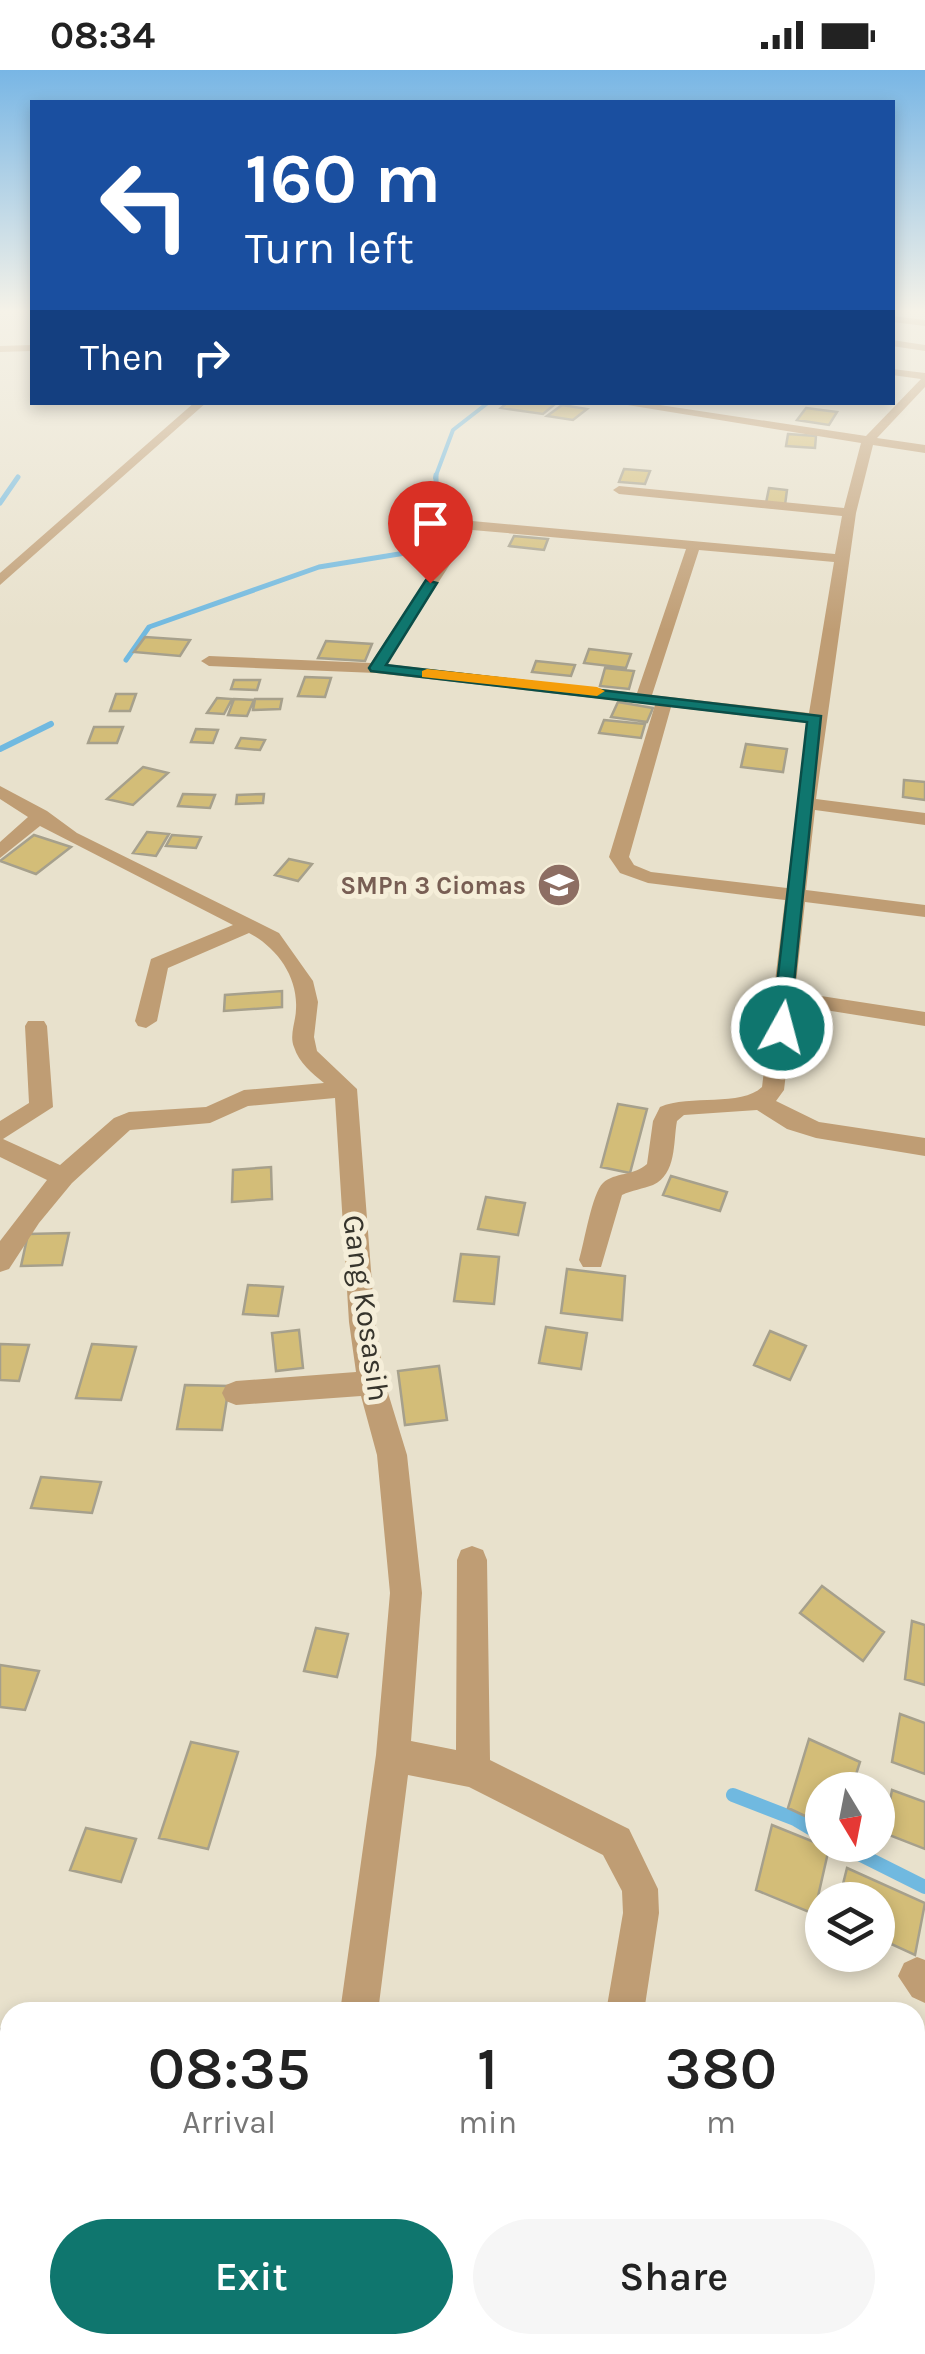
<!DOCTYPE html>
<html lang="en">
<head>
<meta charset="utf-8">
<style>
	body { margin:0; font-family:Karla,sans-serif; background:#f6f6f6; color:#222; height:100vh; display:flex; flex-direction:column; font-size:38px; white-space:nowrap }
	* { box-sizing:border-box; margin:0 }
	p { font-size:32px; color:#767676 }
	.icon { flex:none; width:55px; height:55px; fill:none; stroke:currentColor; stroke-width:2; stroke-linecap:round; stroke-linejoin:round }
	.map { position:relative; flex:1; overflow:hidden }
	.panel { position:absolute; left:0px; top:1932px; width:925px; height:352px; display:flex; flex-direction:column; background:#fff; border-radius:30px 30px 0 0; box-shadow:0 5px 15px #0003 }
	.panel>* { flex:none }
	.top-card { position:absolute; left:30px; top:30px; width:865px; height:305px; border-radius:0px; box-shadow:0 5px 15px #0003; background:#1a4fa0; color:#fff; overflow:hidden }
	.needle { width:65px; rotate:170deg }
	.fabs { position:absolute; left:805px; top:1702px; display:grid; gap:20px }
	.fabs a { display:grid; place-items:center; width:90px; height:90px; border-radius:50%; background:#fff; box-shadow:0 5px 15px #0003; font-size:50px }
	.pin { position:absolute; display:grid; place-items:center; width:85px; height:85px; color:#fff; margin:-102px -42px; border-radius:50% 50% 50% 0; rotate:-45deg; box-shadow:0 0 10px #0007 }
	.pin .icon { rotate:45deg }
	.me { position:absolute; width:110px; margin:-55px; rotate:7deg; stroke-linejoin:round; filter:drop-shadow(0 0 8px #0008) }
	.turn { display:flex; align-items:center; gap:35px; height:210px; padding:0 50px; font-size:45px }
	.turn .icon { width:130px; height:130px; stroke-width:2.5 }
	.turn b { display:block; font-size:70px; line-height:85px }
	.then { display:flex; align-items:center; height:95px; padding:0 50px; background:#0003; gap:20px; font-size:38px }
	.eta { display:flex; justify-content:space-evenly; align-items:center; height:170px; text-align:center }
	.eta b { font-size:60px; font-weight:600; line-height:70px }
	.button { display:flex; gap:20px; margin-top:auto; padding:20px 50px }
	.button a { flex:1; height:115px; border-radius:60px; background:#0f766e; color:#fff; font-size:40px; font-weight:600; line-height:115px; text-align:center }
	.button a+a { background:#f6f6f6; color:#222 }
	.status { display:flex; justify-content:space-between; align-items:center; height:70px; padding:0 50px; background:#fff; direction:ltr }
	.status svg { height:28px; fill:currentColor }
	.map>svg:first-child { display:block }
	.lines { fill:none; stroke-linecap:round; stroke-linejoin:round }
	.stream-far3 { stroke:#70b9e0; stroke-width:4 }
	.stream-far2 { stroke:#70b9e0; stroke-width:5 }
	.stream-far1 { stroke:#70b9e0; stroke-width:6 }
	.stream { stroke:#70b9e0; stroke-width:14 }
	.building { fill:#d3bd78; stroke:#a6a08c; stroke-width:2.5 }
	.minor { fill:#bf9d74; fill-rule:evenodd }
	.route { fill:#0f766e; stroke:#0a4d48; stroke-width:2.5 }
	.slow { fill:#f59e0b }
	.labels { text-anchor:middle; stroke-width:10; stroke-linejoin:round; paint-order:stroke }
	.far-education-label { font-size:25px; font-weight:bold; fill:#785e54; stroke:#f5eed9; text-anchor:end }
	.street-label { font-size:30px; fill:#36342c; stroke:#f5eed9 }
</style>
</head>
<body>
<div class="status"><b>08:34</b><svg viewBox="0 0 49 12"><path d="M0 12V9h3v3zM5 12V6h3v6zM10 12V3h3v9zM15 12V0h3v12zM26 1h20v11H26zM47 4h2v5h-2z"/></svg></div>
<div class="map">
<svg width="925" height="2284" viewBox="0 0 925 2284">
	<rect width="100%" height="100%" fill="#e8e1cc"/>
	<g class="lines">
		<path class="stream-far3" d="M435,408L453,360L489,332"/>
		<path class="stream-far2" d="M0,433L18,407
			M126,590L149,557L319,497L436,478V405"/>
		<path class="stream-far1" d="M0,679L51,654"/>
		<path class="stream" d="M733,1725L795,1749L822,1765
			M841,1775L925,1817"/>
	</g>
	<path class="building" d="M508,332H545L555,334L543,344L501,338Z
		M562,335L587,339L573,350L547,346Z
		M806,338L837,342L829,355L797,350Z
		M788,364L816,366L815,378L786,376Z
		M624,399L650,401L645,414L619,412Z
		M769,418L787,420L785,435L766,433Z
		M514,466L548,469L544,480L509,476Z
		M145,567L190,570L180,586L134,582Z
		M326,571L372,574L365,591L318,588Z
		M589,579L631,584L626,598L584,593Z
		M536,591L575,595L571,606L532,602Z
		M605,598L634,601L629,619L600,616Z
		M305,607L331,608L325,627L298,626Z
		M234,610H260L257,620L231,619Z
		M116,624H136L130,641H110Z
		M217,628L232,629L224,644L207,643Z
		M234,629L254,630L247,646L228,645Z
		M255,629H282L280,639L253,640Z
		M618,632L653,638L647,652L611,647Z
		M604,650L645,654L641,668L599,663Z
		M94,657H123L117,673H88Z
		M196,659L218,660L213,673L191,672Z
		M241,668L265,670L260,680L236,678Z
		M746,674L787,679L783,702L741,697Z
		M143,697L168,703L133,735L107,729Z
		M904,710L925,712V730L903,727Z
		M183,724L215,725L210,738L178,736Z
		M264,724L263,733L236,734L237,725Z
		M147,762L169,764L156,786L133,783Z
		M34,765L71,777L36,804L0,791Z
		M172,765L201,767L196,778L166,776Z
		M289,789L312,794L298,811L275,805Z
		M282,921V937L224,941L225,925Z
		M618,1034L647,1039L630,1103L601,1097Z
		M271,1097L272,1129L232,1132L233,1100Z
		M671,1106L727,1122L720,1141L663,1125Z
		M486,1127L525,1133L518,1165L478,1159Z
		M69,1163L62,1195L21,1196L28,1164Z
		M461,1184L499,1187L494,1234L454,1231Z
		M567,1199L625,1206L622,1250L561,1243Z
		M248,1215L283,1217L278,1246L243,1244Z
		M546,1257L587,1263L581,1299L539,1293Z
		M299,1260L303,1298L276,1301L272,1263Z
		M770,1261L806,1276L790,1310L754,1295Z
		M0,1274L29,1275L19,1311L0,1310Z
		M92,1274L136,1277L121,1330L76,1328Z
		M439,1296L447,1350L405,1355L398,1301Z
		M185,1315L229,1316L222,1360L177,1359Z
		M41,1407L101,1412L92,1443L31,1438Z
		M822,1516L884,1562L863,1591L800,1543Z
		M912,1551L925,1555V1615L905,1609Z
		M316,1558L348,1564L337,1607L304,1601Z
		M0,1595L39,1601L25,1640L0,1637Z
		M900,1644L925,1653V1704L892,1692Z
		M809,1669L860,1692L851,1720H822V1754L788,1738Z
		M191,1672L238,1682L208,1779L159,1768Z
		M892,1720L925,1732V1779L884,1763Z
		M772,1755L829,1778L814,1844L756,1820Z
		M86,1758L136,1769L121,1812L70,1800Z
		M847,1798L925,1833L915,1885L878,1868V1830H839Z
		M0,1959L10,1962V2002L0,2025Z"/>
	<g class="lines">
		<path class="minor" d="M892,246L925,250V256L892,252Z
			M892,270L925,275V281L892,276Z
			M32,275V281L0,282V276Z
			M892,299L925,303V317L877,368L925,375V383L873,375L856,443L816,729L925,743V755L815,740L806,820L925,835V847L805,832L795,922L925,942V956L794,935L784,1020L776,1031L819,1052L925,1068V1086L816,1068L787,1059L757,1040L684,1045L677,1051C673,1072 677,1104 653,1115C643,1119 632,1120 622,1125L601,1197H583L579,1190C584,1174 592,1123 603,1113C615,1102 634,1106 647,1094L653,1051L660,1037C690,1024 741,1037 762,1017L785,830L648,813L620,803L609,787L655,635L376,603L209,596L201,591L209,586L371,593L462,454L472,451L835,484L842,446L619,424L613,420L619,416L844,438L861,373L609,332H640L866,366L921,309L892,305ZM472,460L686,479L637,623L386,594ZM699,480L834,492L809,643L652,625ZM671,637L807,653L787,818L651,802L634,795L629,787Z
			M195,332H207L0,515V503Z
			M0,716L47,741L77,763L279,863L313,911L318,932L314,967L317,981L357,1019L375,1252L385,1313L407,1385L422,1523L411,1671L456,1680L457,1490L461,1480L472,1476L483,1480L487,1490L490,1690L629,1759L658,1819L659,1843L644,1942H606L623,1843L622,1821L603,1785L469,1717L408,1705L378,1942H340L376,1685L390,1523L377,1385L361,1326L236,1335L226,1331L222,1323L226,1315L236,1311L356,1302L349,1252L335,1028L248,1036L210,1053L130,1060L72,1113L39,1153L9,1199L0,1202V1171L47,1110L0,1087V1051L29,1033L25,956L28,951H44L47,956L53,1037L3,1069L60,1095L114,1048L129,1042L206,1037L244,1020L324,1013C312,1003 299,993 294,977C289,965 296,951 296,939C298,906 276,877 249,863L168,898L157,951L146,958L138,956L135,951L151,889L233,855L40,756L0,788V772L28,747L0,729Z
			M917,1887L925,1890V1933L912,1927L898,1906L904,1893Z
			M915,2156L925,2159V2201L915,2198Z
			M10,2157V2226L0,2230V2161Z
			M258,2275H302L300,2284H256Z
			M552,2275H596L594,2284H552Z"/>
	</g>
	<linearGradient id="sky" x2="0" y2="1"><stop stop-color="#78b6e5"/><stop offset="0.43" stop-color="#f5f2e8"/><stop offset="1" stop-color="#f5f2e8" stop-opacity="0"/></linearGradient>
	<rect width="925" height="560" fill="url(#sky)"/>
	<path class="route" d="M426,510L437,513L386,595L821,646L789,963L782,965L772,958L807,652L371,601L369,598Z"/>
	<path class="slow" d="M427,599L597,617L605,621L597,626L422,607V601Z"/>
	<defs>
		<g id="school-disc" transform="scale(2.25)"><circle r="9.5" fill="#8d6e63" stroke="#f5eed9"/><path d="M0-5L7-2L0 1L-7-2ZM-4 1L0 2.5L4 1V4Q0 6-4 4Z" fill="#fff"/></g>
	</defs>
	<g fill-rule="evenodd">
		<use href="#school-disc" x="559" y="815"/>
	</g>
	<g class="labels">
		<g class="far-education-label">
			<text x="526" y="824">SMPn 3 Ciomas</text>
		</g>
		<g class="street-label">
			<text transform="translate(366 1238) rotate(82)" y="10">Gang Kosasih</text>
		</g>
	</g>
</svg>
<div class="fabs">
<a><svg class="needle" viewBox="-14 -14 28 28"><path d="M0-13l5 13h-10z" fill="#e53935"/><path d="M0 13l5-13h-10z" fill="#767676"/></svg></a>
<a><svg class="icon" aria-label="layers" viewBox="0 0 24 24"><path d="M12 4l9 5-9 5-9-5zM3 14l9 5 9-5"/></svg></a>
</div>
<div class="pin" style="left:430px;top:513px;background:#d93025"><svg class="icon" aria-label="arrive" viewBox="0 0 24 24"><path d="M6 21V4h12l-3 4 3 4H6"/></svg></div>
<svg class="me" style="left:782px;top:958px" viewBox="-20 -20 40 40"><circle r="17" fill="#0f766e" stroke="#fff" stroke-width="3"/><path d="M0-11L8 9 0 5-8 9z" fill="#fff"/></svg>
<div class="top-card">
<div class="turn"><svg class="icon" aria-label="left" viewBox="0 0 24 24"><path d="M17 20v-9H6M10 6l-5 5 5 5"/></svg><div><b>160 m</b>Turn left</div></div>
<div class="then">Then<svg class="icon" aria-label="right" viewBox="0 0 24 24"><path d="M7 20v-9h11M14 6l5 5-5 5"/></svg></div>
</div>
<section class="panel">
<div class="eta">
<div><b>08:35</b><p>Arrival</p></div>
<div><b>1</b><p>min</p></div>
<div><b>380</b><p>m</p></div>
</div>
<div class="button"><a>Exit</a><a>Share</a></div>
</section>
</div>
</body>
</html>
